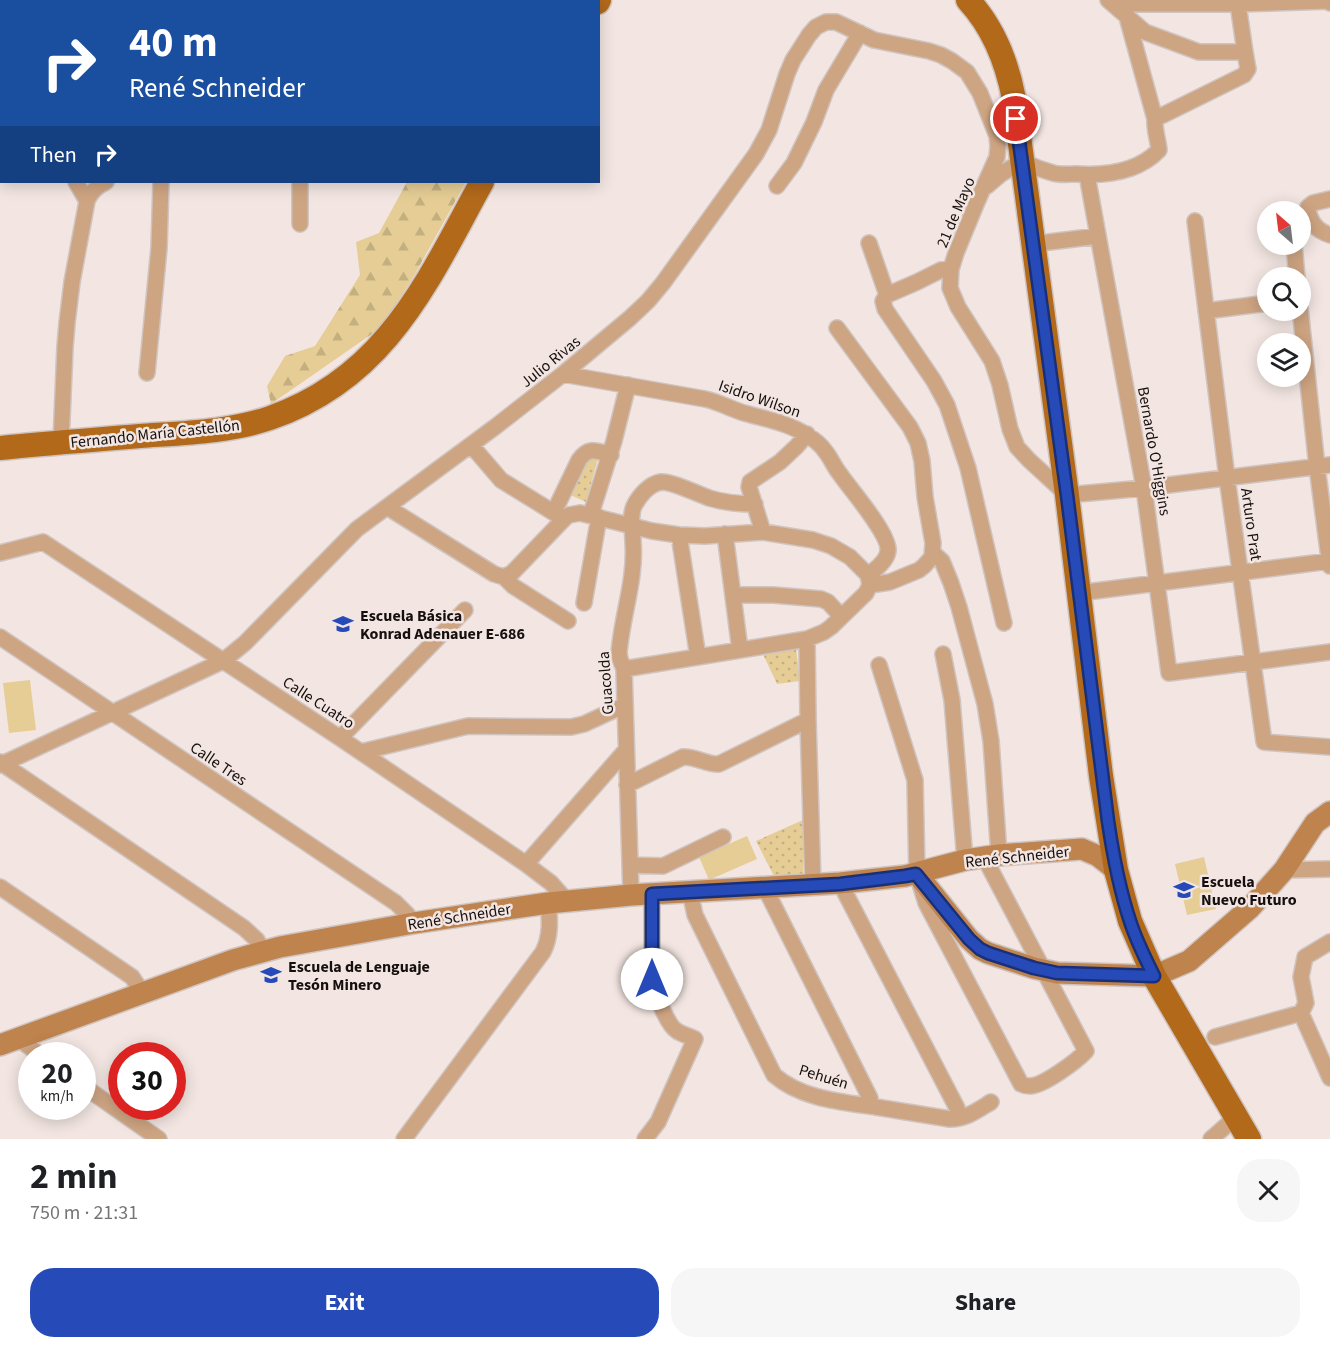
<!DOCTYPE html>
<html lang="en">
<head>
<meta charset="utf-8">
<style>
	body { margin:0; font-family:"Source Sans 3",sans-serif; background:#f6f6f6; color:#202124; height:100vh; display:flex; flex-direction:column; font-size:22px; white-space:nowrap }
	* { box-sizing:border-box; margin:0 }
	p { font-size:20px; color:#757577 }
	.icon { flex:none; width:33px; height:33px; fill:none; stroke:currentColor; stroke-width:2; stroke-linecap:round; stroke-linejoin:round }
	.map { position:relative; height:1139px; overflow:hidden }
	.details { display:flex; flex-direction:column; background:#fff; flex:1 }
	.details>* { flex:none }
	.guide { position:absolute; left:0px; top:0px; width:600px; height:183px; box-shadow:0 3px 15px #0003; background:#1a4fa0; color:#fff; overflow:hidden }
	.needle { width:39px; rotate:332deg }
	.tools { position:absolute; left:1257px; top:201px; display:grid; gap:12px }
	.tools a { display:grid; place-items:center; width:54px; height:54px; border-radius:50%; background:#fff; box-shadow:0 3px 15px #0003; font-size:30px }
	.speed { position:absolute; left:18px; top:1042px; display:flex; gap:12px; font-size:30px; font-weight:700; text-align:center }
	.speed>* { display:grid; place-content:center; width:78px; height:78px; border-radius:50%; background:#fff; box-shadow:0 3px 15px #0003; line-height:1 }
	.speed small { font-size:15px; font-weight:400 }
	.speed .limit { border:9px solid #d22; background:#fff; color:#111 }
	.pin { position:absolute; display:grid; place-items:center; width:51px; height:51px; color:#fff; margin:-26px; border:3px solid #fff; border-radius:50%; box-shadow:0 2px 6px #0007 }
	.me { position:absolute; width:66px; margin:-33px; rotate:0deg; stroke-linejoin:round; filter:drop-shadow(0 0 4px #0008) }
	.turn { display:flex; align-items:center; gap:21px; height:126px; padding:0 30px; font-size:27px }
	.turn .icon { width:78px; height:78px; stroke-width:2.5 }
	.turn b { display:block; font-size:42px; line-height:51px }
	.then { display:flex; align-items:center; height:57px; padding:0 30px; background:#0003; gap:12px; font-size:22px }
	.round { display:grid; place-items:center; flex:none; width:63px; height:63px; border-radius:24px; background:#f6f6f6 }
	.headline { display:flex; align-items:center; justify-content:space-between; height:102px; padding:0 30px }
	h1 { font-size:36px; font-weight:700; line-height:45px }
	.primary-button { display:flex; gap:12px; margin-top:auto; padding:12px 30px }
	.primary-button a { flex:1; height:69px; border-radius:24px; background:#274ab9; color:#fff; font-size:24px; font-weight:700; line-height:69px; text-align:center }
	.primary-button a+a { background:#f6f6f6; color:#202124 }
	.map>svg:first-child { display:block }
	.grass { fill:url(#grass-dots) }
	.forest { fill:url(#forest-firs) }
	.park { fill:#e5cd95 }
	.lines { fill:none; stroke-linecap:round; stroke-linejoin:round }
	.street-casing { stroke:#cfc4c0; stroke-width:18 }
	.secondary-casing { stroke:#cfc4c0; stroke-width:24 }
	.primary-casing { stroke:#cfc4c0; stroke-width:27 }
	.street { stroke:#cea583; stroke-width:15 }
	.secondary { stroke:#bf834e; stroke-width:21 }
	.primary { stroke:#b2691a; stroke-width:24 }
	.route-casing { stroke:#193078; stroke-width:15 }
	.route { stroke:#274ab9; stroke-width:10 }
	.labels { text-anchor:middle; stroke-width:5; stroke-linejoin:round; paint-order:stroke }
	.street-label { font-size:16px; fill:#15100f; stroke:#f3e6e2 }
	.poi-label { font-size:16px; font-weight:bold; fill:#15100f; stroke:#f3e6e2; text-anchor:start }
</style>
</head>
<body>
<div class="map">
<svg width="1330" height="1139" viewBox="0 0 1330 1139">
	<defs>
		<pattern id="grass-dots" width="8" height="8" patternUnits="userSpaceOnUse" patternTransform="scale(1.5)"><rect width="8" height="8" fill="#e5cd95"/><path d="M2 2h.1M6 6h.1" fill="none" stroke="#c4af7f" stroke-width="1.8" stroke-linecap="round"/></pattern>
		<pattern id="forest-firs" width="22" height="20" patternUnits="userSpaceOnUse" patternTransform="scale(1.5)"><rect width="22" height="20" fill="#e5cd95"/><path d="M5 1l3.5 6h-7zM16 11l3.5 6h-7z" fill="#c4af7f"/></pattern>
	</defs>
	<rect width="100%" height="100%" fill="#f3e6e2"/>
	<path class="grass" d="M587,454L598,458L586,502L568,494Z
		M796,648L800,681L777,684L762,652Z
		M803,820V878L776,880L756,841Z"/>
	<path class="forest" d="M407,182H466L415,274L382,327L271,404L267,386L285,356L315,346L360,275L356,242L379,233Z"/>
	<path class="park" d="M30,680L36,730L9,733L3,683Z
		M747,836L757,859L709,880L699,857Z
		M1204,857L1216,909L1187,915L1175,864Z"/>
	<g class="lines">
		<g class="street-casing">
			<path id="street" d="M162,0V2
				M215,0L216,2
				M1108,0L1145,32L1199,52H1245L1238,4L1329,1L1330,3
				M314,2V0
				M1113,4H1238V0
				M1155,119L1244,75L1248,69L1245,52
				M1087,175L1144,488L1169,673L1330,652
				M76,182L87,201
				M777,186L794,163L814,122L826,90L860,33
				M987,186L1001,174L1022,161C1032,166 1042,170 1053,173C1060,175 1068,174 1076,174C1105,176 1138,172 1159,150C1158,139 1154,129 1155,119L1127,17
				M1330,199L1313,203L1308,207C1309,222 1317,231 1330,235
				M1195,221L1227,478L1264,742L1330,747
				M300,224V182
				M869,243L887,295L883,301L885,309L934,381L947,405L968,468L1004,623
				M1033,244L1098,236
				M1294,244L1297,278
				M887,295L917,282L941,270L951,269
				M1300,308L1317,467L1330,566
				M1206,311L1268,303
				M837,328L910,427L918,443L922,461L925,497L933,543L932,557L924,566L919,570L890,582L870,585
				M147,373L159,248L161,182
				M563,374L705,399C719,402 731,409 744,413C766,419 789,423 808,436C815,440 821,445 825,451C831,458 834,467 840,474C850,489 890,534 888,551C887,561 875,570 868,575
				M61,442L65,347L67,323L72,282L87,201C91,191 97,186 106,182
				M471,445L501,480L564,519
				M387,507L494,574L504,577L513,586L568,621
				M554,512L579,460C589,446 596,451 611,455
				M591,514L614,441L628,385
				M763,532L749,487L750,482L780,462L797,446L807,434
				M725,534L740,650
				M679,535L698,657
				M0,553L43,542L340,738L526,864L551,883L567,901
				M933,553L942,561L951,583L959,607L985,704L991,741L999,855
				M504,577L512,573L564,519L569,515L580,513L652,531L679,535L705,536L763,532L813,540L831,546L850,557L868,575L870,585
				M1079,593L1330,561
				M733,595H773L821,599L828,602L841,616
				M584,603L599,517
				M0,637L396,903L407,914L414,923
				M807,639L808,720L813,885
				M943,654L952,700L965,860
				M879,665L915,780L917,874L926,903L1021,1084C1023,1085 1027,1086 1030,1086C1043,1086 1077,1061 1086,1051L984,857
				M624,669L807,639L824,632L831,627L866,593L870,585
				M340,738L465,610
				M361,752L468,726L571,727L584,724L625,705
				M0,762L244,928L257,940L263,951
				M0,765L223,661L245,643L357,529L495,427L563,374L630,318L648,301L663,283L756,154L769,130L787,74L793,60L809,35L816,27L826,22H836L874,40L929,51L941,55L952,61L967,72L980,93L997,136L998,146L997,157L977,202L956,253L951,269L950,288L958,307L992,361L1000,385L1010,429L1017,447L1029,460L1067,495L1144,488L1330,465
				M627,785L683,757C695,756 707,765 719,764L808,720
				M526,864L626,750
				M630,865L663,866L723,837
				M1284,870L1330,869
				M840,883L957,1108
				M0,887L132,977L142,992
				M765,888L870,1098
				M690,892L695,915L774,1075C801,1099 842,1102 876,1107C901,1111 926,1115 950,1119C966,1119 978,1110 991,1102
				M631,895L624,669L620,659L619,653C622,615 636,580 633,542C633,530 629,518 634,506C639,496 649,484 661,482C671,481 698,494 709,498C725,503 739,504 755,504
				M1301,1013L1330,1078
				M1215,1037L1301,1013L1306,1003L1301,977L1305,957L1330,942
				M17,1038L42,1056
				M82,1085L159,1139
				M404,1139L543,952C551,936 550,920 548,903
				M645,1139L658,1122L695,1039C690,1036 683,1035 677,1031C667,1025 654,991 652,979V894
				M1211,1139L1236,1117"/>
		</g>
		<g class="secondary-casing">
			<path id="secondary" d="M917,874L969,939L980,949L988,953L1034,968L1057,973L1154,976L1189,961L1250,908L1284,870L1315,823L1330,812
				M0,1045L233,960L280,947L414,923L548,903L631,895L840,883L905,876L965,860L999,855L1082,849L1098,856L1116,870"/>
		</g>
		<g class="primary-casing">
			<path id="primary" d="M968,0C994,28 1007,62 1014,99L1067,495L1101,776L1116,870L1130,921L1154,976L1249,1139
				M598,2L599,0
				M0,448C47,443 93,440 140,436C183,433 229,432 270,418C316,402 357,373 388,336C427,290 453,234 482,182"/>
		</g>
		<use href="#street" class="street"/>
		<use href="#secondary" class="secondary"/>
		<use href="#primary" class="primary"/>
	</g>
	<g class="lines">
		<g class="route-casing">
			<path id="route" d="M652,979V894L840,884L905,876L916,874L969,939L980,949L988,953L1034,968L1057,973L1154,976C1145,958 1136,940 1130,921C1119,888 1113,855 1108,821L1067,495L1016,119"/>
		</g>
		<use href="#route" class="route"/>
	</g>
	<defs>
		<g id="school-bare" transform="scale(1.62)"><path d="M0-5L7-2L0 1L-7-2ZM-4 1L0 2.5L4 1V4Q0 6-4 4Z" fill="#274ab9" stroke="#f3e6e2" stroke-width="2.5" paint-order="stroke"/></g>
	</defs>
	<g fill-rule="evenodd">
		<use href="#school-bare" x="343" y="624"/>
		<use href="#school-bare" x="1184" y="890"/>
		<use href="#school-bare" x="271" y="975"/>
	</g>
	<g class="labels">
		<g class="street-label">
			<text transform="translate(955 212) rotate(-67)" y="6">21 de Mayo</text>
			<text transform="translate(550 361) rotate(-39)" y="6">Julio Rivas</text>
			<text transform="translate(760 398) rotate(19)" y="6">Isidro Wilson</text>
			<text transform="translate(155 433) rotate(-6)" y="6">Fernando María Castellón</text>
			<text transform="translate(1155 451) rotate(80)" y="6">Bernardo O'Higgins</text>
			<text transform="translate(1252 524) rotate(82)" y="6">Arturo Prat</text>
			<text transform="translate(605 683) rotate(-94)" y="6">Guacolda</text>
			<text transform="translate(319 702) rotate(33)" y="6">Calle Cuatro</text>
			<text transform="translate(219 763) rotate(34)" y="6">Calle Tres</text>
			<text transform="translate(1017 856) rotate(-6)" y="6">René Schneider</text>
			<text transform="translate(459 916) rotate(-9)" y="6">René Schneider</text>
			<text transform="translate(824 1076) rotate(17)" y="6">Pehuén</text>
		</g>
		<g class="poi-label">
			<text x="360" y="621">Escuela Básica<tspan x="360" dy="18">Konrad Adenauer E-686</tspan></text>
			<text x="1201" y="887">Escuela<tspan x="1201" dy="18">Nuevo Futuro</tspan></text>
			<text x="288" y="972">Escuela de Lenguaje<tspan x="288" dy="18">Tesón Minero</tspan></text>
		</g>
	</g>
</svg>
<div class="tools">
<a><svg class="needle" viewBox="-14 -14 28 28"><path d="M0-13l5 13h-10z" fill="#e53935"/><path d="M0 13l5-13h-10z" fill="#757577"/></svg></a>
<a><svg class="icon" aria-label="search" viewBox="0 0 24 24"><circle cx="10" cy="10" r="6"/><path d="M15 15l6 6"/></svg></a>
<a><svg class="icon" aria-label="layers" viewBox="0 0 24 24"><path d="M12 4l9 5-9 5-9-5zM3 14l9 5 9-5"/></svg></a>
</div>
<div class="speed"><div>20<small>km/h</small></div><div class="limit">30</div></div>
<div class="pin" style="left:1016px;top:119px;background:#d93025"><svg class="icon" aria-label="arrive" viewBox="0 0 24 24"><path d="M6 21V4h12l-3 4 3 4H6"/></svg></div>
<svg class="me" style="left:652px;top:979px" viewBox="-20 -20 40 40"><circle r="19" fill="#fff"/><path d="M0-13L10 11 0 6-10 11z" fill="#274ab9"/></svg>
<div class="guide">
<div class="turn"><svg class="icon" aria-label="right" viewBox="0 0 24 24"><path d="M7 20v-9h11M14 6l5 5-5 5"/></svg><div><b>40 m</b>René Schneider</div></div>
<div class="then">Then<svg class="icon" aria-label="right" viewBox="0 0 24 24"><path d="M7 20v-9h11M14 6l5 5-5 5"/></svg></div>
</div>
</div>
<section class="details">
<div class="headline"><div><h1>2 min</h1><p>750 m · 21:31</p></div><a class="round"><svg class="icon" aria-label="close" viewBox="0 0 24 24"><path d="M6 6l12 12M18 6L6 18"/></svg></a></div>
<div class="primary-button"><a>Exit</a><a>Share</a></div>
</section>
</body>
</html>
